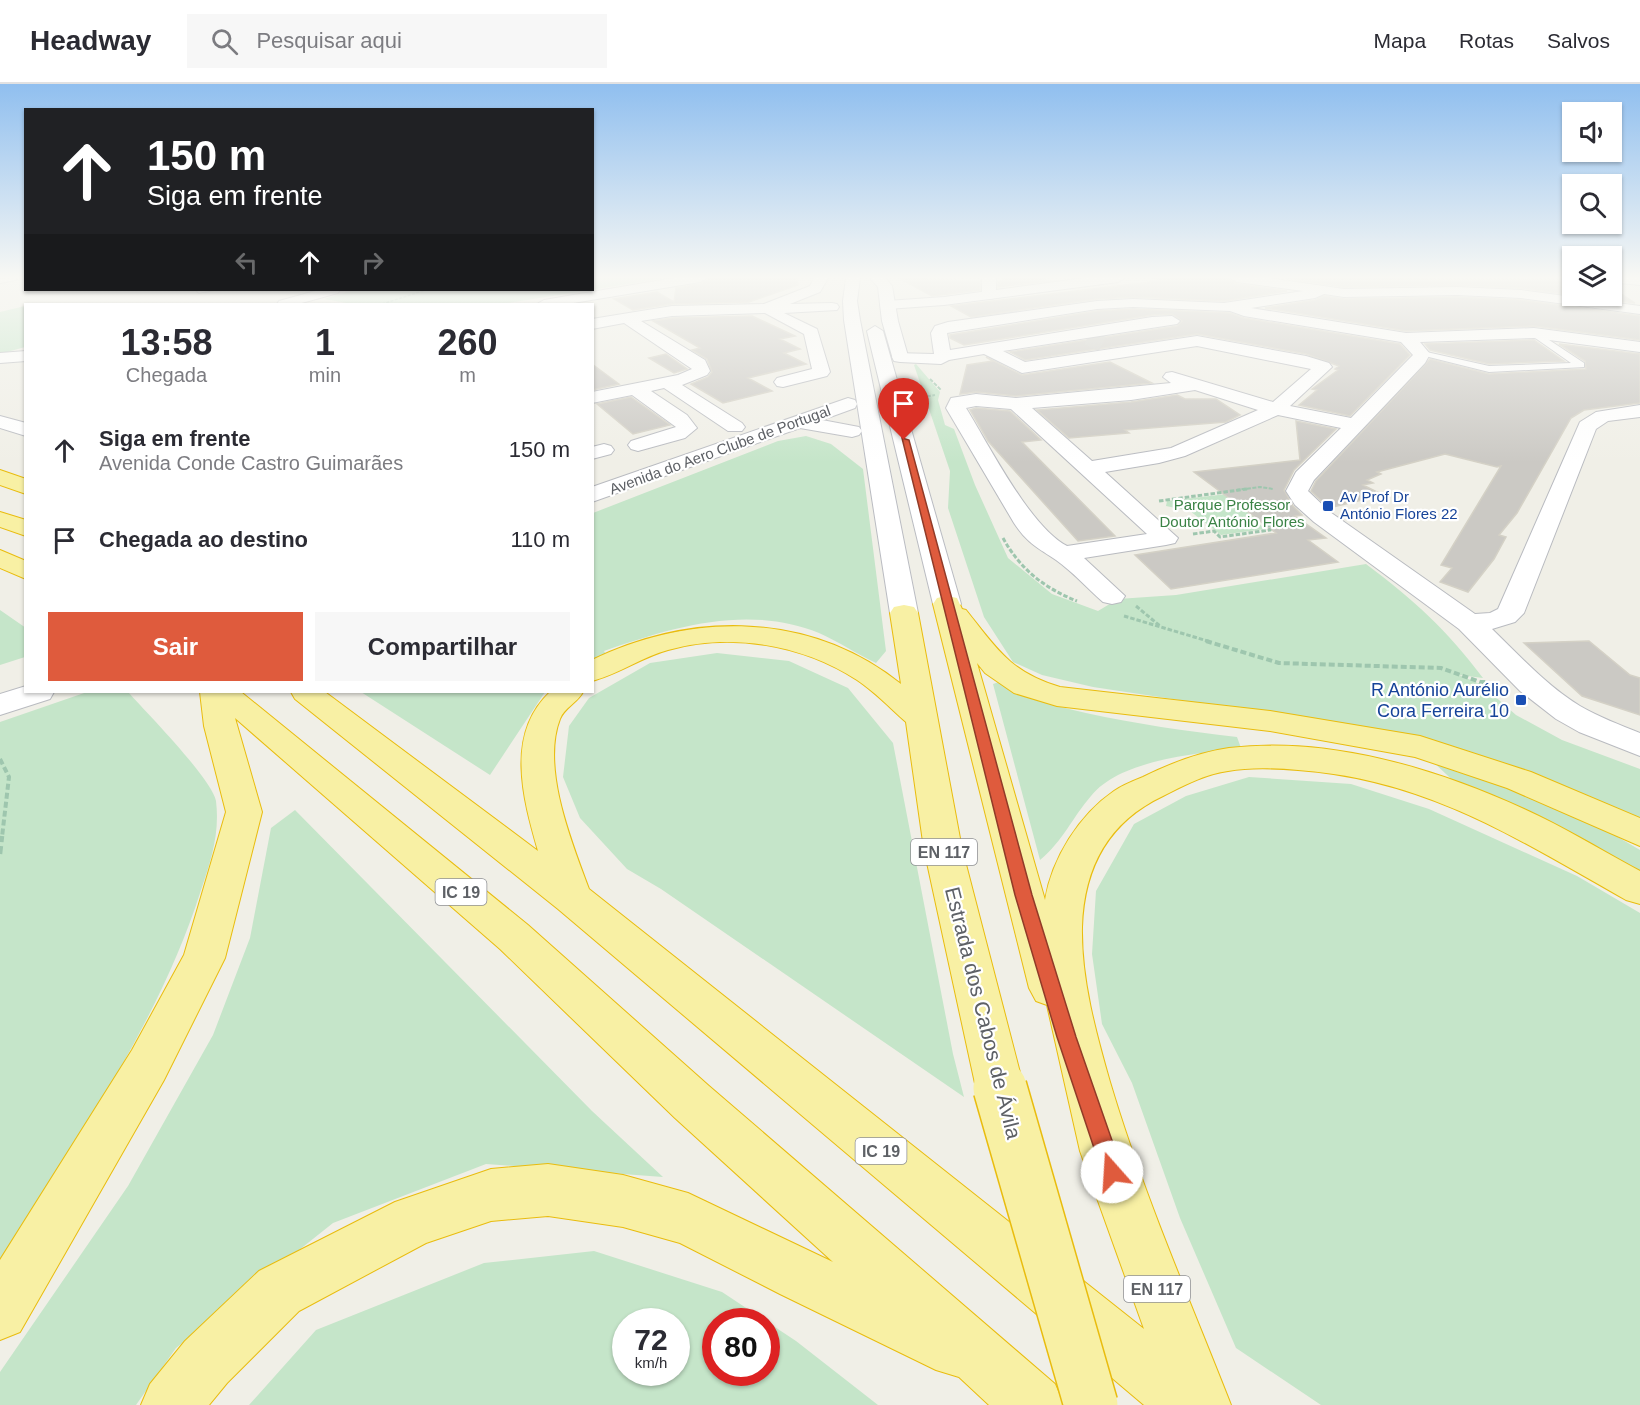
<!DOCTYPE html>
<html lang="pt">
<head>
<meta charset="utf-8">
<style>
	body { margin:0; font-family:Helvetica,sans-serif; background:#f7f7f7; color:#2b2b33; height:100vh; display:flex; flex-direction:column; font-size:22px; white-space:nowrap }
	* { box-sizing:border-box; margin:0 }
	p { font-size:20px; color:#7c7c81 }
	.icon { flex:none; width:33px; height:33px; fill:none; stroke:currentColor; stroke-width:2; stroke-linecap:round; stroke-linejoin:round }
	.map { position:relative; flex:1; overflow:hidden }
	.panel { position:absolute; left:24px; top:219px; width:570px; height:390px; display:flex; flex-direction:column; background:#fff; border-radius:0px; box-shadow:0 2px 4px #0004 }
	.panel>* { flex:none }
	.banner { position:absolute; left:24px; top:24px; width:570px; height:183px; border-radius:0px; box-shadow:0 2px 4px #0004; background:#202124; color:#fff; overflow:hidden }
	.tools { position:absolute; left:1562px; top:18px; display:grid; gap:12px }
	.tools a { display:grid; place-items:center; width:60px; height:60px; border-radius:0px; background:#fff; box-shadow:0 2px 4px #0004; font-size:30px }
	.speed { position:absolute; left:612px; top:1224px; display:flex; gap:12px; font-size:30px; font-weight:700; text-align:center }
	.speed>* { display:grid; place-content:center; width:78px; height:78px; border-radius:50%; background:#fff; box-shadow:0 2px 4px #0004; line-height:1 }
	.speed small { font-size:15px; font-weight:400 }
	.speed .limit { border:9px solid #d22; background:#fff; color:#111 }
	.pin { position:absolute; display:grid; place-items:center; width:51px; height:51px; color:#fff; margin:-62px -26px; border-radius:50% 50% 50% 0; rotate:-45deg; box-shadow:0 0 6px #0007 }
	.pin .icon { rotate:45deg }
	.me { position:absolute; width:66px; margin:-33px; rotate:341deg; stroke-linejoin:round; filter:drop-shadow(0 0 4px #0008) }
	.turn { display:flex; align-items:center; gap:21px; height:126px; padding:0 24px; font-size:27px }
	.turn .icon { width:78px; height:78px; stroke-width:2.5 }
	.turn b { display:block; font-size:42px; line-height:51px }
	.lanes { display:flex; align-items:center; height:57px; padding:0 24px; background:#0003; justify-content:center; gap:30px; direction:ltr }
	.lanes .off { opacity:.35 }
	.eta { display:flex; justify-content:space-evenly; align-items:center; height:102px; text-align:center }
	.eta b { font-size:36px; font-weight:700; line-height:42px }
	.action { display:flex; gap:12px; margin-top:auto; padding:12px 24px }
	.action a { flex:1; height:69px; border-radius:0px; background:#df5b3d; color:#fff; font-size:24px; font-weight:700; line-height:69px; text-align:center }
	.action a+a { background:#f7f7f7; color:#2b2b33 }
	ul { padding:0; list-style:none }
	li { display:flex; align-items:center; gap:18px; height:90px; padding:0 24px }
	li div { flex:1 }
	li b { display:block; font-size:22px }
	li em { font-style:normal }
	header { display:flex; align-items:center; gap:36px; box-sizing:border-box; height:84px; padding:0 30px; background:#fff; border-bottom:2px solid #e1e1e2 }
	header strong { font-size:28px }
	nav { display:flex; gap:33px; margin-inline-start:auto; font-size:21px }
	.search { width:420px; height:54px; background:#f7f7f7; display:flex; align-items:center; gap:15px; box-sizing:border-box; padding:0 21px; border-radius:0px; color:#7c7c81; font-size:22px }
	.map>svg:first-child { display:block }
	.green { fill:#c5e5c9; fill-rule:evenodd }
	.building { fill:#cbc9c4; stroke:#d4d1c6; stroke-width:1.5 }
	.lines { fill:none; stroke-linecap:round; stroke-linejoin:round }
	.minor-tunnel { stroke:#ccccc7; stroke-width:16; stroke-dasharray:16 8; stroke-linecap:butt }
	.service-casing { stroke:#b9bbc0; stroke-width:2 }
	.minor-casing { stroke:#b9bbc0; stroke-width:2 }
	.tertiary-casing { stroke:#b9bbc0; stroke-width:2 }
	.secondary-casing { stroke:#babcc2; stroke-width:2 }
	.trunk-casing { stroke:#e9bc0e; stroke-width:2 }
	.path-far4 { stroke:#9ec6ae; stroke-width:1.5; stroke-dasharray:3 1.5; stroke-linecap:butt }
	.path-far3 { stroke:#9ec6ae; stroke-width:2; stroke-dasharray:4 1.5; stroke-linecap:butt }
	.path-far2 { stroke:#9ec6ae; stroke-width:3; stroke-dasharray:4.5 2; stroke-linecap:butt }
	.path-far1 { stroke:#9ec6ae; stroke-width:4; stroke-dasharray:6 3; stroke-linecap:butt }
	.path { stroke:#9ec6ae; stroke-width:4.5; stroke-dasharray:8 4; stroke-linecap:butt }
	.service { fill:#fff; fill-rule:evenodd }
	.minor { fill:#fff; fill-rule:evenodd }
	.tertiary { fill:#fff; fill-rule:evenodd }
	.secondary { fill:#fff; fill-rule:evenodd }
	.trunk { fill:#f8f0a4; fill-rule:evenodd }
	.trunk-bridge-casing { stroke:#e9bc0e; stroke-width:56; stroke-linecap:butt }
	.trunk-bridge { stroke:#f8f0a4; stroke-width:53 }
	.route { fill:#df5b3d; stroke:#913b28; stroke-width:1.5 }
	.transit-dot { fill:#1a4fb4; stroke:#fff; stroke-width:2 }
	.labels { text-anchor:middle; stroke-width:4.5; stroke-linejoin:round; paint-order:stroke }
	.far-street-label { font-size:15px; fill:#5e6166; stroke:#fff }
	.far-transit-label { font-size:15px; fill:#164399; stroke:#fff; text-anchor:start }
	.far-park-label { font-size:15px; fill:#3a8245; stroke:#fff }
	.shield { fill:#fff; stroke:#8e9094; stroke-width:1.5 }
	.shield-label { font-size:16px; font-weight:bold; fill:#5e6166 }
	.transit-label { font-size:18px; fill:#164399; stroke:#fff; text-anchor:end }
	.near-street-label { font-size:21px; fill:#5e6166; stroke:#fff }
</style>
</head>
<body>
<header>
<strong>Headway</strong>
<div class="search"><svg class="icon" aria-label="search" viewBox="0 0 24 24"><circle cx="10" cy="10" r="6"/><path d="M15 15l6 6"/></svg>Pesquisar aqui</div>
<nav><a>Mapa</a><a>Rotas</a><a>Salvos</a></nav>
</header>
<div class="map">
<svg width="1640" height="1321" viewBox="0 0 1640 1321">
	<rect width="100%" height="100%" fill="#f0efe7"/>
	<path class="green" d="M593,194H665L501,220H352L324,215L354,206H592Z
		M25,222V263L0,270V228Z
		M916,280L940,308L938,316L945,341L954,345L975,401L1008,474L1052,510L1098,527L1118,515L1176,511L1366,480C1414,516 1447,546 1483,594L1459,591L1482,601L1516,631L1562,656L1640,685V735L1425,653L1093,603L1042,591L1013,578L984,533L948,424L950,387L914,281Z
		M806,352L831,360L863,385L886,567L876,579C857,570 839,558 819,549C748,520 672,543 604,567L607,572L593,579V429L778,357Z
		M1261,406L1285,433L1257,438L1265,445L1221,451L1190,427L1166,422L1167,417Z
		M0,526L26,544L25,573L0,581Z
		M717,569L789,577L848,604L893,659L953,970L964,1013L661,805L627,785L580,734L563,693L569,642L589,614L650,579Z
		M999,598C1027,616 1053,621 1086,629C1136,640 1186,647 1237,653L1241,664C1197,670 1121,675 1091,712C1072,734 1063,757 1040,776L993,600Z
		M87,608H128C146,628 212,695 216,717C220,749 211,777 201,806C162,930 86,1040 20,1152L0,1181V638Z
		M361,608H545L490,691Z
		M1430,675L1580,731L1640,766V791L1463,706Z
		M1249,693L1351,700L1429,725L1577,792L1640,829V1321H1321L1236,1264L1180,1134L1132,999L1102,940L1092,870L1096,807L1134,740L1186,712Z
		M295,726L592,1027L663,1093L486,1080L333,1139L176,1264L136,1321H0V1288L128,1102L213,951L250,854L271,744Z
		M594,1167L722,1208L796,1257L878,1321H249L316,1246L484,1179ZM626,1238H676V1288H626ZM716,1238H766V1288H716Z"/>
	<path class="building" d="M709,194H797L798,201L749,218L672,220L633,226L614,215L657,208L674,218L676,204L700,200Z
		M899,194L980,197V206L932,212Z
		M1003,194H1042L1048,197L998,203V198H1002Z
		M1154,194H1228L1237,200L1287,207L1224,217L1133,213L1097,215L971,233L951,222L1158,197Z
		M1285,194L1572,196V211L1521,204L1457,201L1344,203Z
		M1611,203L1635,219L1579,212H1611Z
		M1324,212L1344,215L1457,213L1521,216L1640,232V256L1534,242L1406,247L1265,224L1315,216Z
		M1133,225L1230,229L1244,234L1400,260L1410,271L1350,332L1299,321L1317,306L1312,305L1338,286L1335,285L1339,282L1306,270L1197,250L1025,276L1010,268L1177,242L1182,237L1172,230L1152,231L964,261L950,254V251L1097,227Z
		M752,232L795,252L780,255L800,265L784,269L806,280L748,294L772,307L723,319L691,300L708,293L712,288L707,275L692,266L700,264L653,237L672,234Z
		M1534,256L1564,277L1489,280L1430,266L1425,260Z
		M1559,260L1640,270V319L1584,326L1571,334L1517,429L1499,451L1506,453L1494,475L1468,508L1440,498L1452,484L1441,481L1501,382L1497,383L1445,370L1377,388L1381,390L1367,396L1373,399L1363,401L1383,411L1329,424L1311,407L1316,397L1430,275L1489,290L1586,285L1585,277Z
		M666,270L687,285L674,289L649,274Z
		M986,273L1022,291L1110,278L1152,299L1016,312L976,308L960,310L967,281L993,277Z
		M592,280L619,300L592,306Z
		M1177,311L1185,315H1216L1240,331L1226,338L1125,346L1129,349L1069,354L1037,326L1131,318Z
		M631,313L670,341L633,350L597,320Z
		M976,324L1010,327L1041,356L1022,358L1115,452L1078,457L988,357L970,326Z
		M1296,337L1336,345L1294,386L1284,406L1293,422L1302,431L1295,432L1326,454L1308,456L1338,478L1171,505L1135,471L1276,449L1194,388L1300,376Z
		M1589,557L1630,591L1640,594V631L1582,612L1524,559Z"/>
	<g class="lines">
		<path class="minor-tunnel" d="M1088,253L1110,264"/>
		<g class="service-casing">
			<path id="service" d="M17,194L16,196L0,199V195Z
				M196,206H214L199,209Z
				M1534,246L1584,279V283L1489,288L1417,270L1422,267L1489,282L1571,279L1531,251V247Z"/>
		</g>
		<g class="minor-casing">
			<path id="minor" d="M674,194H707L700,198L567,220H537L544,216Z
				M814,194H828L820,208L790,220L832,219L837,220L839,223L837,226L784,229L817,245L830,288L827,292L783,303L777,302L774,298L777,294L812,285L804,250L765,229L672,232L641,237L705,276L710,287L707,291L682,301L742,339L745,343L742,347H728L664,304L651,307L687,331L697,344L685,354L638,367L631,365L628,361L631,357L676,343L632,311L592,319V308L678,291L692,285L624,239L592,245V235L672,222L764,220L810,202Z
				M982,194H996V211L994,214L989,215L982,211Z
				M1230,194H1268L1344,205L1457,203L1521,206L1640,222V230L1521,214L1457,211L1344,213L1324,210L1315,214L1251,224L1406,249L1534,244L1640,258V268L1534,254L1420,258L1430,270L1425,279L1314,396L1308,407L1330,428L1475,530L1490,529L1498,525L1580,338L1596,328L1640,321V333L1608,337L1596,345L1524,529L1515,538L1492,545C1520,572 1547,602 1580,622C1599,633 1620,641 1640,649V672L1579,648L1556,635L1520,607L1459,545L1314,438L1295,421L1286,407L1296,388L1341,344L1278,331L1185,372L1159,379L1105,388L1178,454L1175,459L1166,461L1084,474L1125,512L1121,518L1112,520L1103,518C1087,504 1073,488 1056,476C1037,463 1028,460 1014,439L946,324L951,314L976,310L1016,314L1171,299L1163,293L1166,289L1172,288L1273,318L1311,285L1197,262L1022,289L984,270L949,276L941,280L900,278L894,277L892,273L894,269L934,270L931,249L935,242L948,238L1097,217L1133,215L1224,219L1303,207L1237,198ZM1133,223L1230,227L1244,232L1401,258L1413,271L1351,334L1290,322L1332,283L1329,279L1306,272L1197,252L1025,278L1003,267L1177,240L1180,237L1172,232L1152,233L950,266L947,249L1097,225ZM1195,306L1258,326L1171,364L1092,377L1032,324L1131,316ZM976,322L1011,325L1147,450L1067,462C1030,443 989,361 966,324Z
				M1611,194H1640V201L1611,198Z
				M319,206H340L338,209L298,220H277L279,217Z
				M26,267V277L0,279V269Z
				M0,332L26,339V352L0,344Z
				M604,360L611,362L614,366L611,370L592,375V363Z"/>
		</g>
		<g class="tertiary-casing">
			<path id="tertiary" d="M1085,194H1125L1118,198L944,221L887,225L880,221L887,217L944,213Z
				M848,314L855,316L857,320L855,324L822,336L859,343L862,347L859,351L852,353L800,344L592,418V403Z
				M26,602V608H54L50,615L0,631V610Z"/>
		</g>
		<g class="secondary-casing">
			<path id="secondary" d="M846,194H860L857,217L860,236L918,529L914,535L904,537L894,535L890,529L844,236L843,217Z
				M870,194H885L892,202L898,237L908,272L906,276H894L892,272L882,237L878,203Z
				M875,242L883,247L961,520L957,526L947,528L937,526L933,520L867,247Z"/>
		</g>
		<g class="trunk-casing">
			<path id="trunk" d="M0,386L26,395V410L0,401Z
				M0,428L26,436V452L0,443Z
				M0,466L26,477V495L0,484Z
				M947,512L957,514L962,525L966,526C997,565 1010,588 1060,603L1270,627L1420,652L1531,688L1640,734V762L1507,704L1415,673L1270,647L1057,622L1014,609L985,589L977,579L1045,816C1052,774 1079,731 1114,707C1123,701 1133,697 1143,693C1169,680 1200,668 1229,664C1328,652 1435,684 1524,725C1564,743 1601,766 1640,787V820L1626,816C1518,755 1426,695 1298,686C1275,684 1250,683 1228,687C1205,690 1183,702 1163,712C1108,738 1084,783 1082,843C1081,895 1096,949 1110,998C1143,1109 1189,1214 1231,1321H1144L558,825L295,615L291,608H325L538,767C523,715 505,650 550,608H583C578,618 564,624 560,635C541,684 572,759 589,805L1144,1245L1080,1067L1047,921L1036,917L1029,904L933,520L937,514Z
				M904,521L914,523L918,529L962,765L1024,1004L1017,1020L1000,1026L983,1020L976,1004L924,765L906,638C890,624 875,608 857,596C803,561 732,548 668,566C642,573 619,590 592,597V576C693,527 811,528 901,600L890,529L894,523Z
				M200,608H241L528,841L709,1002L1055,1300L1064,1321H989L959,1293L936,1286L780,1210L680,1159L623,1143L548,1132L491,1137L426,1159L299,1227L227,1299L209,1321H141L150,1300L185,1257L259,1187L395,1118L491,1085L548,1080L623,1091L688,1109L833,1178L675,1034L500,865L235,634L262,728L225,874L164,996L20,1248L0,1256V1176L132,966L184,871L226,728L204,642Z"/>
		</g>
		<path class="path-far4" d="M382,220L426,206"/>
		<path class="path-far3" d="M930,295L941,306
			M916,314L935,311
			M1236,406L1260,403L1273,405"/>
		<path class="path-far2" d="M1159,417L1247,405
			M1193,450L1214,447L1220,453L1270,446L1264,442L1291,438
			M1003,454C1020,485 1044,504 1077,517
			M1136,522L1160,542
			M1124,532L1211,558"/>
		<path class="path-far1" d="M1206,557L1279,579L1441,584L1480,598H1488
			M0,675L9,693L2,753"/>
		<path class="path" d="M0,770L2,752"/>
		<use href="#service" class="service"/>
		<use href="#minor" class="minor"/>
		<use href="#tertiary" class="tertiary"/>
		<use href="#secondary" class="secondary"/>
		<use href="#trunk" class="trunk"/>
		<g class="trunk-bridge-casing">
			<path id="trunk-bridge" d="M1000,1004L1091,1321"/>
		</g>
		<use href="#trunk-bridge" class="trunk-bridge"/>
	</g>
	<linearGradient id="sky" x2="0" y2="1"><stop stop-color="#90bfef"/><stop offset="0.51" stop-color="#f8f8f4"/><stop offset="1" stop-color="#f8f8f4" stop-opacity="0"/></linearGradient>
	<rect width="1640" height="379" fill="url(#sky)"/>
	<path class="route" d="M902,354L909,356L1032,811L1076,953L1123,1088L1120,1096L1112,1099L1105,1096L1102,1088L1057,953L1015,811Z"/>
	<g class="transit-dot">
		<rect x="1322" y="416" width="12" height="12" rx="3"/>
		<rect x="1515" y="610" width="12" height="12" rx="3"/>
	</g>
	<g class="labels">
		<g class="far-street-label">
			<text transform="translate(720 366) rotate(-20)" y="5">Avenida do Aero Clube de Portugal</text>
		</g>
		<g class="far-transit-label">
			<text x="1340" y="418">Av Prof Dr<tspan x="1340" dy="17">António Flores 22</tspan></text>
		</g>
		<g class="far-park-label">
			<text x="1232" y="426">Parque Professor<tspan x="1232" dy="17">Doutor António Flores</tspan></text>
		</g>
		<g class="shield">
			<rect x="911" y="755" width="66" height="26" rx="4.5"/>
			<rect x="435.5" y="795" width="51" height="26" rx="4.5"/>
			<rect x="855.5" y="1054" width="51" height="26" rx="4.5"/>
			<rect x="1124" y="1192" width="66" height="26" rx="4.5"/>
		</g>
		<g class="shield-label">
			<text x="944" y="774">EN 117</text>
			<text x="461" y="814">IC 19</text>
			<text x="881" y="1073">IC 19</text>
			<text x="1157" y="1211">EN 117</text>
		</g>
		<g class="transit-label">
			<text x="1509" y="612">R António Aurélio<tspan x="1509" dy="21">Cora Ferreira 10</tspan></text>
		</g>
		<g class="near-street-label">
			<text transform="translate(983 929) rotate(76)" y="7">Estrada dos Cabos de Ávila</text>
		</g>
	</g>
</svg>
<div class="tools">
<a><svg class="icon" aria-label="sound" viewBox="0 0 24 24"><path d="M4 9h4l5-4v14l-5-4H4zM17 9q2 3 0 6"/></svg></a>
<a><svg class="icon" aria-label="search" viewBox="0 0 24 24"><circle cx="10" cy="10" r="6"/><path d="M15 15l6 6"/></svg></a>
<a><svg class="icon" aria-label="layers" viewBox="0 0 24 24"><path d="M12 4l9 5-9 5-9-5zM3 14l9 5 9-5"/></svg></a>
</div>
<div class="speed"><div>72<small>km/h</small></div><div class="limit">80</div></div>
<div class="pin" style="left:904px;top:356px;background:#d93025"><svg class="icon" aria-label="arrive" viewBox="0 0 24 24"><path d="M6 21V4h12l-3 4 3 4H6"/></svg></div>
<svg class="me" style="left:1112px;top:1088px" viewBox="-20 -20 40 40"><circle r="19" fill="#fff"/><path d="M0-13L10 11 0 6-10 11z" fill="#df5b3d"/></svg>
<div class="banner">
<div class="turn"><svg class="icon" aria-label="ahead" viewBox="0 0 24 24"><path d="M12 20V5M6 11l6-6 6 6"/></svg><div><b>150 m</b>Siga em frente</div></div>
<div class="lanes"><svg class="icon off" aria-label="left" viewBox="0 0 24 24"><path d="M17 20v-9H6M10 6l-5 5 5 5"/></svg><svg class="icon" aria-label="ahead" viewBox="0 0 24 24"><path d="M12 20V5M6 11l6-6 6 6"/></svg><svg class="icon off" aria-label="right" viewBox="0 0 24 24"><path d="M7 20v-9h11M14 6l5 5-5 5"/></svg></div>
</div>
<section class="panel">
<div class="eta">
<div><b>13:58</b><p>Chegada</p></div>
<div><b>1</b><p>min</p></div>
<div><b>260</b><p>m</p></div>
</div>
<ul>
<li><svg class="icon" aria-label="ahead" viewBox="0 0 24 24"><path d="M12 20V5M6 11l6-6 6 6"/></svg><div><b>Siga em frente</b><p>Avenida Conde Castro Guimarães</p></div><em>150 m</em></li>
<li><svg class="icon" aria-label="arrive" viewBox="0 0 24 24"><path d="M6 21V4h12l-3 4 3 4H6"/></svg><div><b>Chegada ao destino</b></div><em>110 m</em></li>
</ul>
<div class="action"><a>Sair</a><a>Compartilhar</a></div>
</section>
</div>
</body>
</html>
